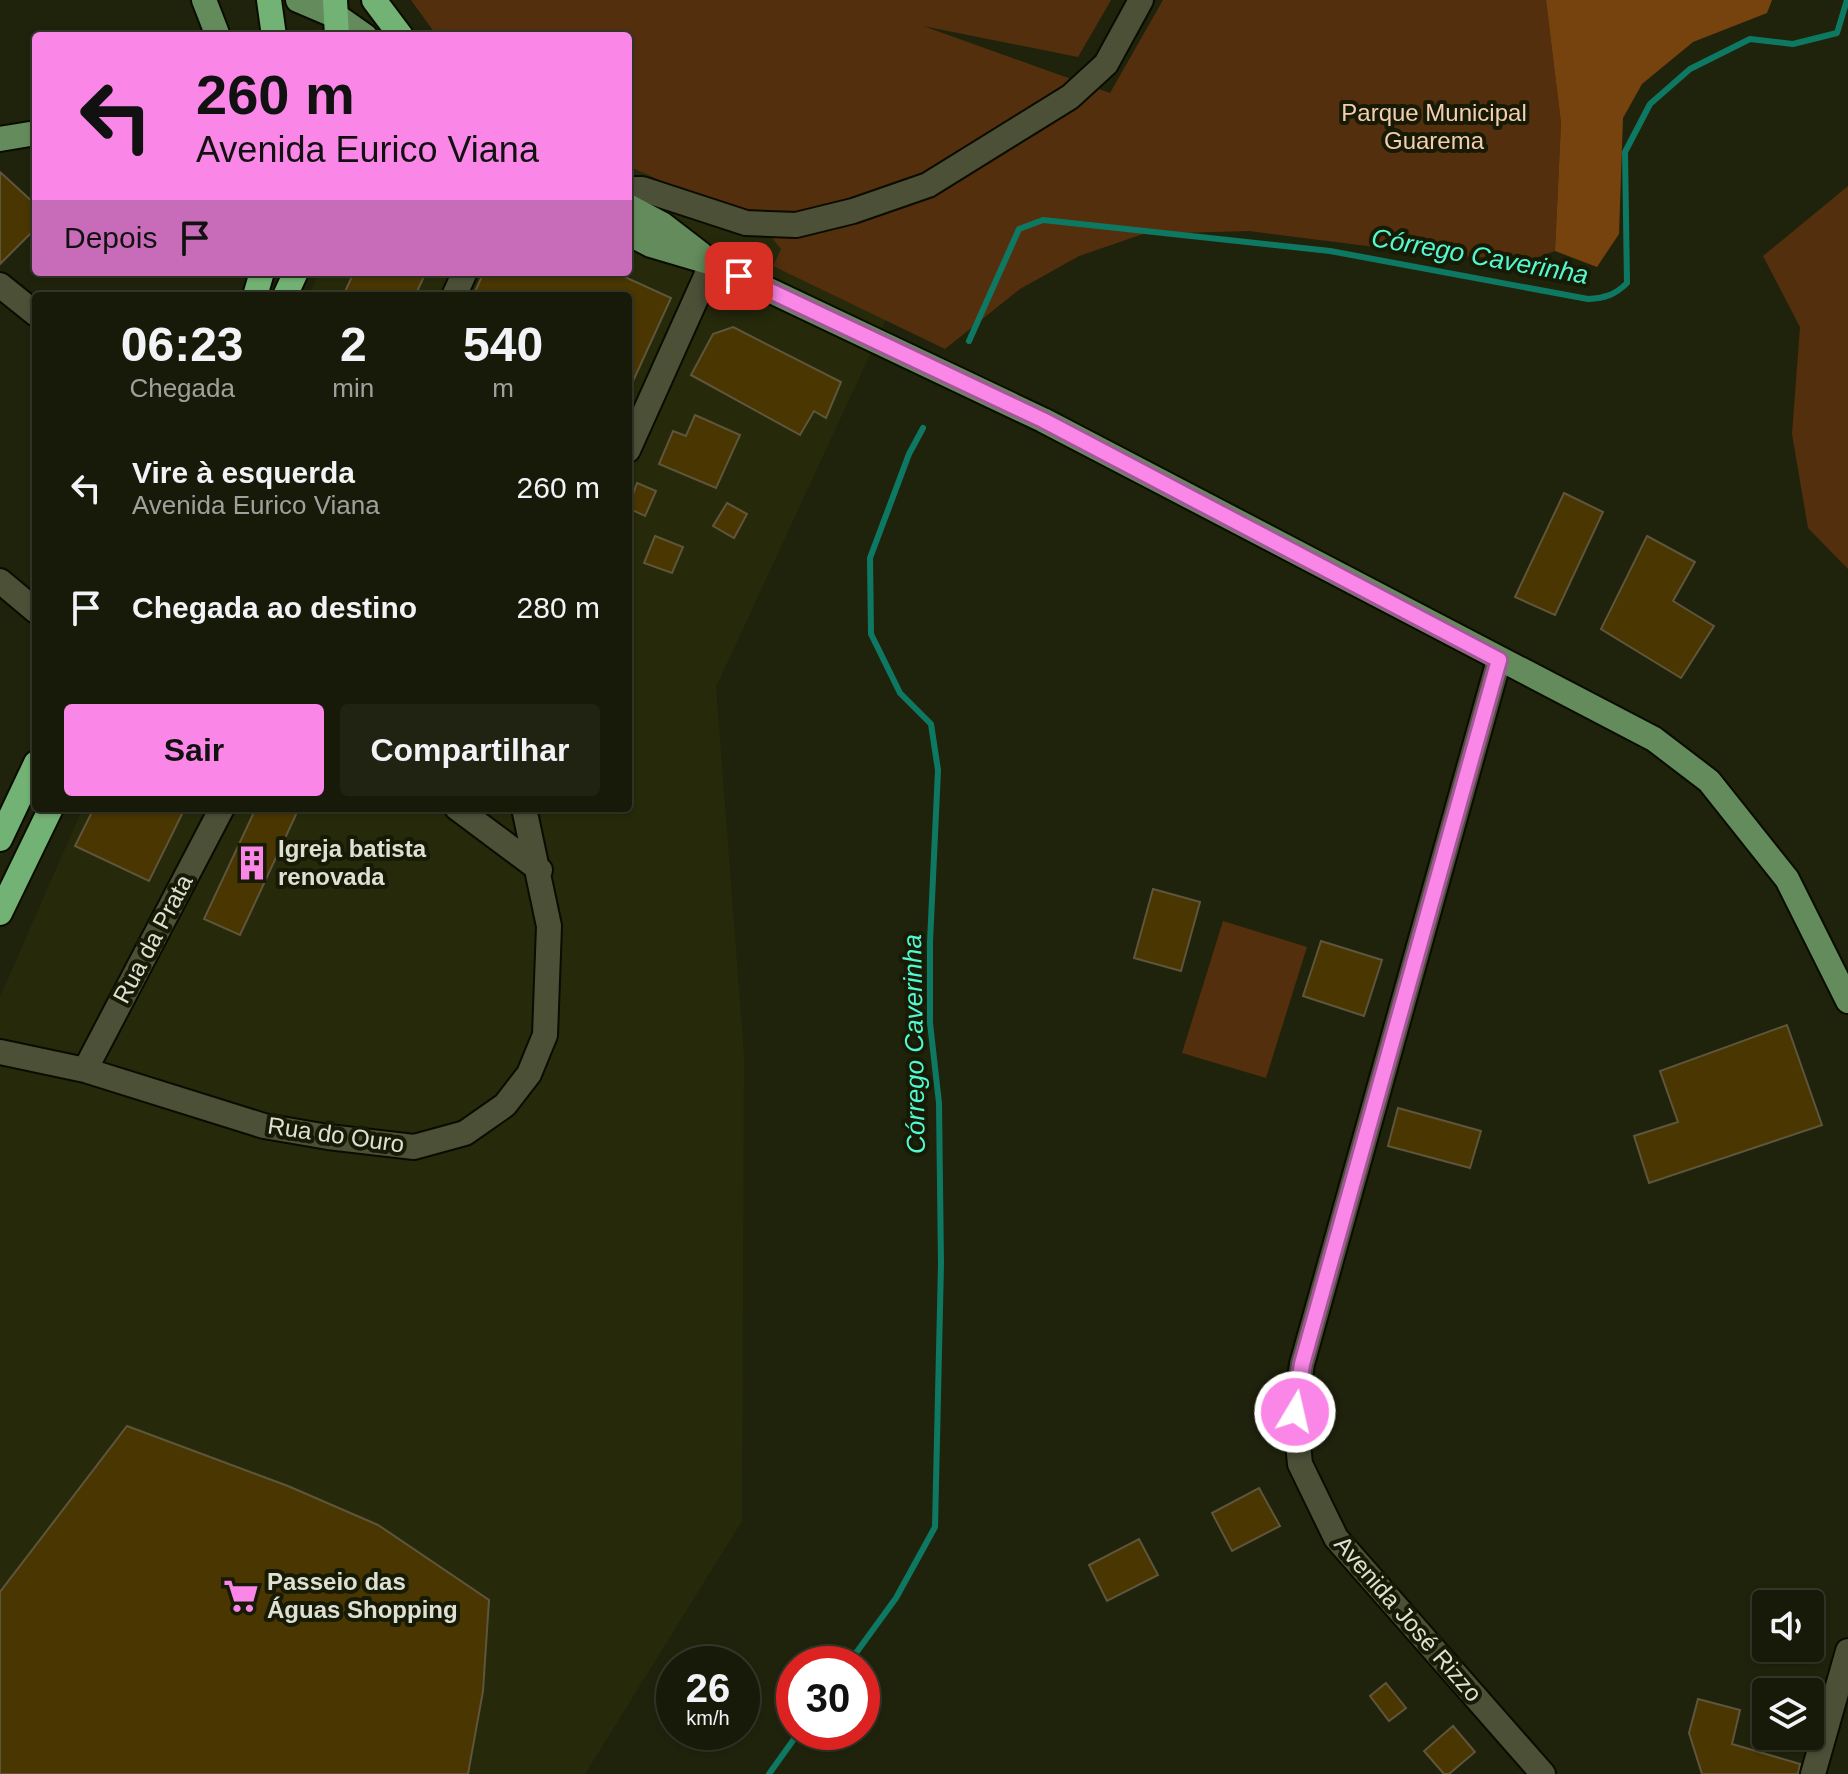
<!DOCTYPE html>
<html lang="pt">
<head>
<meta charset="utf-8">
<style>
	body { margin:0; font-family:Helvetica,sans-serif; background:#212312; color:#f1f3f6; height:100vh; display:flex; flex-direction:column; font-size:30px; white-space:nowrap }
	* { box-sizing:border-box; margin:0 }
	p { font-size:26px; color:#9fa19c }
	.icon { flex:none; width:44px; height:44px; fill:none; stroke:currentColor; stroke-width:2; stroke-linecap:round; stroke-linejoin:round }
	.map { position:relative; flex:1; overflow:hidden }
	.side { position:absolute; left:32px; top:292px; width:600px; height:520px; display:flex; flex-direction:column; background:#181a09; border-radius:8px; box-shadow:0 2px 6px #0004,0 0 0 2px #36382a }
	.side>* { flex:none }
	.hud { position:absolute; left:32px; top:32px; width:600px; height:244px; border-radius:8px; box-shadow:0 2px 6px #0004,0 0 0 2px #36382a; background:#fa87e8; color:#111; overflow:hidden }
	.tools { position:absolute; left:1752px; top:1590px; display:grid; gap:16px }
	.tools a { display:grid; place-items:center; width:72px; height:72px; border-radius:8px; background:#181a09; box-shadow:0 2px 6px #0004,0 0 0 2px #36382a; font-size:40px }
	.speed { position:absolute; left:656px; top:1646px; display:flex; gap:16px; font-size:40px; font-weight:700; text-align:center }
	.speed>* { display:grid; place-content:center; width:104px; height:104px; border-radius:50%; background:#181a09; box-shadow:0 2px 6px #0004,0 0 0 2px #36382a; line-height:1 }
	.speed small { font-size:20px; font-weight:400 }
	.speed .limit { border:12px solid #d22; background:#fff; color:#111 }
	.pin { position:absolute; display:grid; place-items:center; width:68px; height:68px; color:#fff; margin:-34px; border-radius:16px; box-shadow:0 4px 12px #0006 }
	.me { position:absolute; width:88px; margin:-44px; rotate:9deg; stroke-linejoin:round; filter:drop-shadow(0 0 6px #0008) }
	.turn { display:flex; align-items:center; gap:28px; height:168px; padding:0 32px; font-size:36px }
	.turn .icon { width:104px; height:104px; stroke-width:2.5 }
	.turn b { display:block; font-size:56px; line-height:68px }
	.then { display:flex; align-items:center; height:76px; padding:0 32px; background:#0003; gap:16px; font-size:30px }
	.eta { display:flex; justify-content:space-evenly; align-items:center; height:136px; text-align:center }
	.eta b { font-size:48px; font-weight:600; line-height:56px }
	.button { display:flex; gap:16px; margin-top:auto; padding:16px 32px }
	.button a { flex:1; height:92px; border-radius:8px; background:#fa87e8; color:#111; font-size:32px; font-weight:600; line-height:92px; text-align:center }
	.button a+a { background:#212312; color:#f1f3f6 }
	ul { padding:0; list-style:none }
	li { display:flex; align-items:center; gap:24px; height:120px; padding:0 32px }
	li div { flex:1 }
	li b { display:block; font-size:30px }
	li em { font-style:normal }
	.map>svg:first-child { display:block }
	.built { fill:#262a0b }
	.green { fill:#542f0d }
	.forest { fill:#76420d }
	.lines { fill:none; stroke-linecap:round; stroke-linejoin:round }
	.stream { stroke:#0d7963; stroke-width:6 }
	.building { fill:#493600; stroke:#5f553c; stroke-width:2 }
	.minor-casing { stroke:#0a0c00; stroke-width:28 }
	.major-casing { stroke:#0a0c00; stroke-width:28 }
	.highway-casing { stroke:#0a0c00; stroke-width:28 }
	.minor { stroke:#4b5037; stroke-width:24 }
	.major { stroke:#638b5c; stroke-width:24 }
	.highway { stroke:#73b275; stroke-width:24 }
	.route-casing { stroke:#a25897; stroke-width:20 }
	.route { stroke:#fa87e8; stroke-width:14 }
	.labels { text-anchor:middle; stroke-width:8; stroke-linejoin:round; paint-order:stroke }
	.park-label { font-size:24px; fill:#f5cdb0; stroke:#171a04 }
	.poi-label { font-size:24px; font-weight:bold; fill:#dde0d2; stroke:#171a04; text-anchor:start }
	.street-label { font-size:24px; fill:#dde0d2; stroke:#171a04 }
	.water-label { font-size:26px; font-style:italic; fill:#51fad2; stroke:#171a04 }
</style>
</head>
<body>
<div class="map">
<svg width="1848" height="1774" viewBox="0 0 1848 1774">
	<rect width="100%" height="100%" fill="#20230c"/>
	<path class="built" d="M628,166L762,225L781,249L774,266L886,320L716,687L744,1055L742,1521L585,1774H0V997L83,808H628V296H309L319,272H628Z"/>
	<path class="green" d="M411,0H1111L1078,57L923,26L1110,93L1163,0H1546L1561,123L1555,251L1530,260L1439,255L1249,231L1143,234L1079,256L1020,289L945,349L773,266L781,249L761,225L628,166V36H437Z
		M1848,186V569L1808,528L1792,434L1800,327L1763,256Z
		M1223,921L1307,947L1266,1078L1182,1053Z"/>
	<path class="forest" d="M1546,0H1772L1767,13L1693,42L1642,84L1623,118L1619,234L1597,267L1555,251L1561,123Z"/>
	<g class="lines">
		<path class="stream" d="M969,341L1019,229L1043,220L1330,251L1588,299C1605,298 1615,295 1627,283L1625,152L1650,104L1690,69L1750,39L1793,44L1837,33L1847,0
			M848,1664L896,1598L935,1527L941,1264L939,1103L930,1023V942L938,770L931,724L900,693L871,634L870,558L909,454L923,428
			M769,1774L799,1732"/>
	</g>
	<path class="building" d="M0,172L36,205V228L0,264Z
		M354,272H426L415,296H343Z
		M484,272H614L671,298L628,392V296H473Z
		M733,327L841,382L826,418L814,411L800,435L691,375L713,334Z
		M695,415L740,435L716,488L659,464L673,431L686,436Z
		M637,483L656,491L645,516L628,508Z
		M1564,493L1603,512L1555,615L1515,597Z
		M727,503L747,514L734,538L713,526Z
		M655,536L683,547L672,573L644,563Z
		M1647,536L1695,562L1673,601L1714,626L1681,678L1601,629Z
		M94,808H185L149,881L75,846Z
		M256,808H299L240,935L204,919Z
		M1153,889L1200,902L1181,971L1134,958Z
		M1321,941L1382,960L1364,1016L1303,996Z
		M1787,1025L1822,1125L1649,1183L1634,1136L1678,1122L1660,1071Z
		M1398,1108L1481,1131L1470,1168L1388,1146Z
		M127,1426L288,1486L378,1525L489,1600L483,1691L468,1774H0V1592Z
		M1259,1488L1280,1526L1232,1551L1212,1513Z
		M1139,1539L1158,1575L1107,1601L1089,1565Z
		M1386,1683L1406,1708L1389,1721L1370,1696Z
		M1698,1699L1740,1710L1732,1744L1800,1764L1798,1774H1702L1689,1733Z
		M1453,1726L1475,1752L1449,1774H1444L1424,1751Z"/>
	<g class="lines">
		<g class="minor-casing">
			<path id="minor" d="M628,189H642L746,223L796,225L853,211L928,185L1070,97L1106,64L1141,0
				M0,285L36,314
				M454,296L465,272
				M628,450L712,263
				M0,581L36,611
				M1499,660L1302,1364L1295,1412L1300,1464L1336,1538L1543,1774
				M457,808L540,870
				M0,1052L85,1070L264,1126L328,1137L414,1147L465,1133L505,1105L529,1074L545,1035L549,926L524,808
				M85,1070L222,808
				M1813,1774L1848,1651"/>
		</g>
		<g class="major-casing">
			<path id="major" d="M204,0L218,36
				M298,0L338,17L365,36
				M0,139L36,133
				M628,206L662,224L701,254
				M628,233L651,245L712,263L1043,420L1654,739L1709,781L1787,879L1848,1001"/>
		</g>
		<g class="highway-casing">
			<path id="highway" d="M269,0L274,36
				M335,0L337,36
				M374,0L401,36
				M255,296L262,272
				M285,296L296,272
				M0,839L36,763
				M0,913L51,808"/>
		</g>
		<use href="#minor" class="minor"/>
		<use href="#major" class="major"/>
		<use href="#highway" class="highway"/>
	</g>
	<g class="lines">
		<g class="route-casing">
			<path id="route" d="M739,276L1043,420L1499,660L1302,1364L1295,1412"/>
		</g>
		<use href="#route" class="route"/>
	</g>
	<defs>
		<g id="building-bare" transform="scale(2.76)"><path d="M-4-6H4V6H1V3H-1V6H-4ZM-2.5-4.3h1.7v1.8h-1.7ZM.8-4.3h1.7v1.8H.8ZM-2.5-1h1.7V.8h-1.7ZM.8-1h1.7V.8H.8Z" fill="#fa87e8" stroke="#171a04" stroke-width="2.5" paint-order="stroke"/></g>
		<g id="supermarket-bare" transform="scale(2.76)"><path d="M-6-5.5h2.5l.6 2H6L4.5 2H-2.5L-4.4-4H-6ZM-1.5 3.2a1.3 1.3 0 1 0 .1 0ZM3 3.2a1.3 1.3 0 1 0 .1 0Z" fill="#fa87e8" stroke="#171a04" stroke-width="2.5" paint-order="stroke"/></g>
	</defs>
	<g fill-rule="evenodd">
		<use href="#building-bare" x="252" y="863"/>
		<use href="#supermarket-bare" x="241" y="1596"/>
	</g>
	<g class="labels">
		<g class="park-label">
			<text x="1434" y="121">Parque Municipal<tspan x="1434" dy="28">Guarema</tspan></text>
		</g>
		<g class="poi-label">
			<text x="278" y="857">Igreja batista<tspan x="278" dy="28">renovada</tspan></text>
			<text x="267" y="1590">Passeio das<tspan x="267" dy="28">Águas Shopping</tspan></text>
		</g>
		<g class="street-label">
			<text transform="translate(153 939) rotate(-62)" y="8">Rua da Prata</text>
			<text transform="translate(336 1135) rotate(8)" y="8">Rua do Ouro</text>
			<text transform="translate(1408 1619) rotate(49)" y="8">Avenida José Rizzo</text>
		</g>
		<g class="water-label">
			<text transform="translate(1480 256) rotate(10)" y="9">Córrego Caverinha</text>
			<text transform="translate(914 1044) rotate(-91)" y="9">Córrego Caverinha</text>
		</g>
	</g>
</svg>
<div class="tools">
<a><svg class="icon" aria-label="sound" viewBox="0 0 24 24"><path d="M4 9h4l5-4v14l-5-4H4zM17 9q2 3 0 6"/></svg></a>
<a><svg class="icon" aria-label="layers" viewBox="0 0 24 24"><path d="M12 4l9 5-9 5-9-5zM3 14l9 5 9-5"/></svg></a>
</div>
<div class="speed"><div>26<small>km/h</small></div><div class="limit">30</div></div>
<div class="pin" style="left:739px;top:276px;background:#d93025"><svg class="icon" aria-label="arrive" viewBox="0 0 24 24"><path d="M6 21V4h12l-3 4 3 4H6"/></svg></div>
<svg class="me" style="left:1295px;top:1412px" viewBox="-20 -20 40 40"><circle r="17" fill="#fa87e8" stroke="#fff" stroke-width="3"/><path d="M0-11L8 9 0 5-8 9z" fill="#fff"/></svg>
<div class="hud">
<div class="turn"><svg class="icon" aria-label="left" viewBox="0 0 24 24"><path d="M17 20v-9H6M10 6l-5 5 5 5"/></svg><div><b>260 m</b>Avenida Eurico Viana</div></div>
<div class="then">Depois<svg class="icon" aria-label="arrive" viewBox="0 0 24 24"><path d="M6 21V4h12l-3 4 3 4H6"/></svg></div>
</div>
<section class="side">
<div class="eta">
<div><b>06:23</b><p>Chegada</p></div>
<div><b>2</b><p>min</p></div>
<div><b>540</b><p>m</p></div>
</div>
<ul>
<li><svg class="icon" aria-label="left" viewBox="0 0 24 24"><path d="M17 20v-9H6M10 6l-5 5 5 5"/></svg><div><b>Vire à esquerda</b><p>Avenida Eurico Viana</p></div><em>260 m</em></li>
<li><svg class="icon" aria-label="arrive" viewBox="0 0 24 24"><path d="M6 21V4h12l-3 4 3 4H6"/></svg><div><b>Chegada ao destino</b></div><em>280 m</em></li>
</ul>
<div class="button"><a>Sair</a><a>Compartilhar</a></div>
</section>
</div>
</body>
</html>
